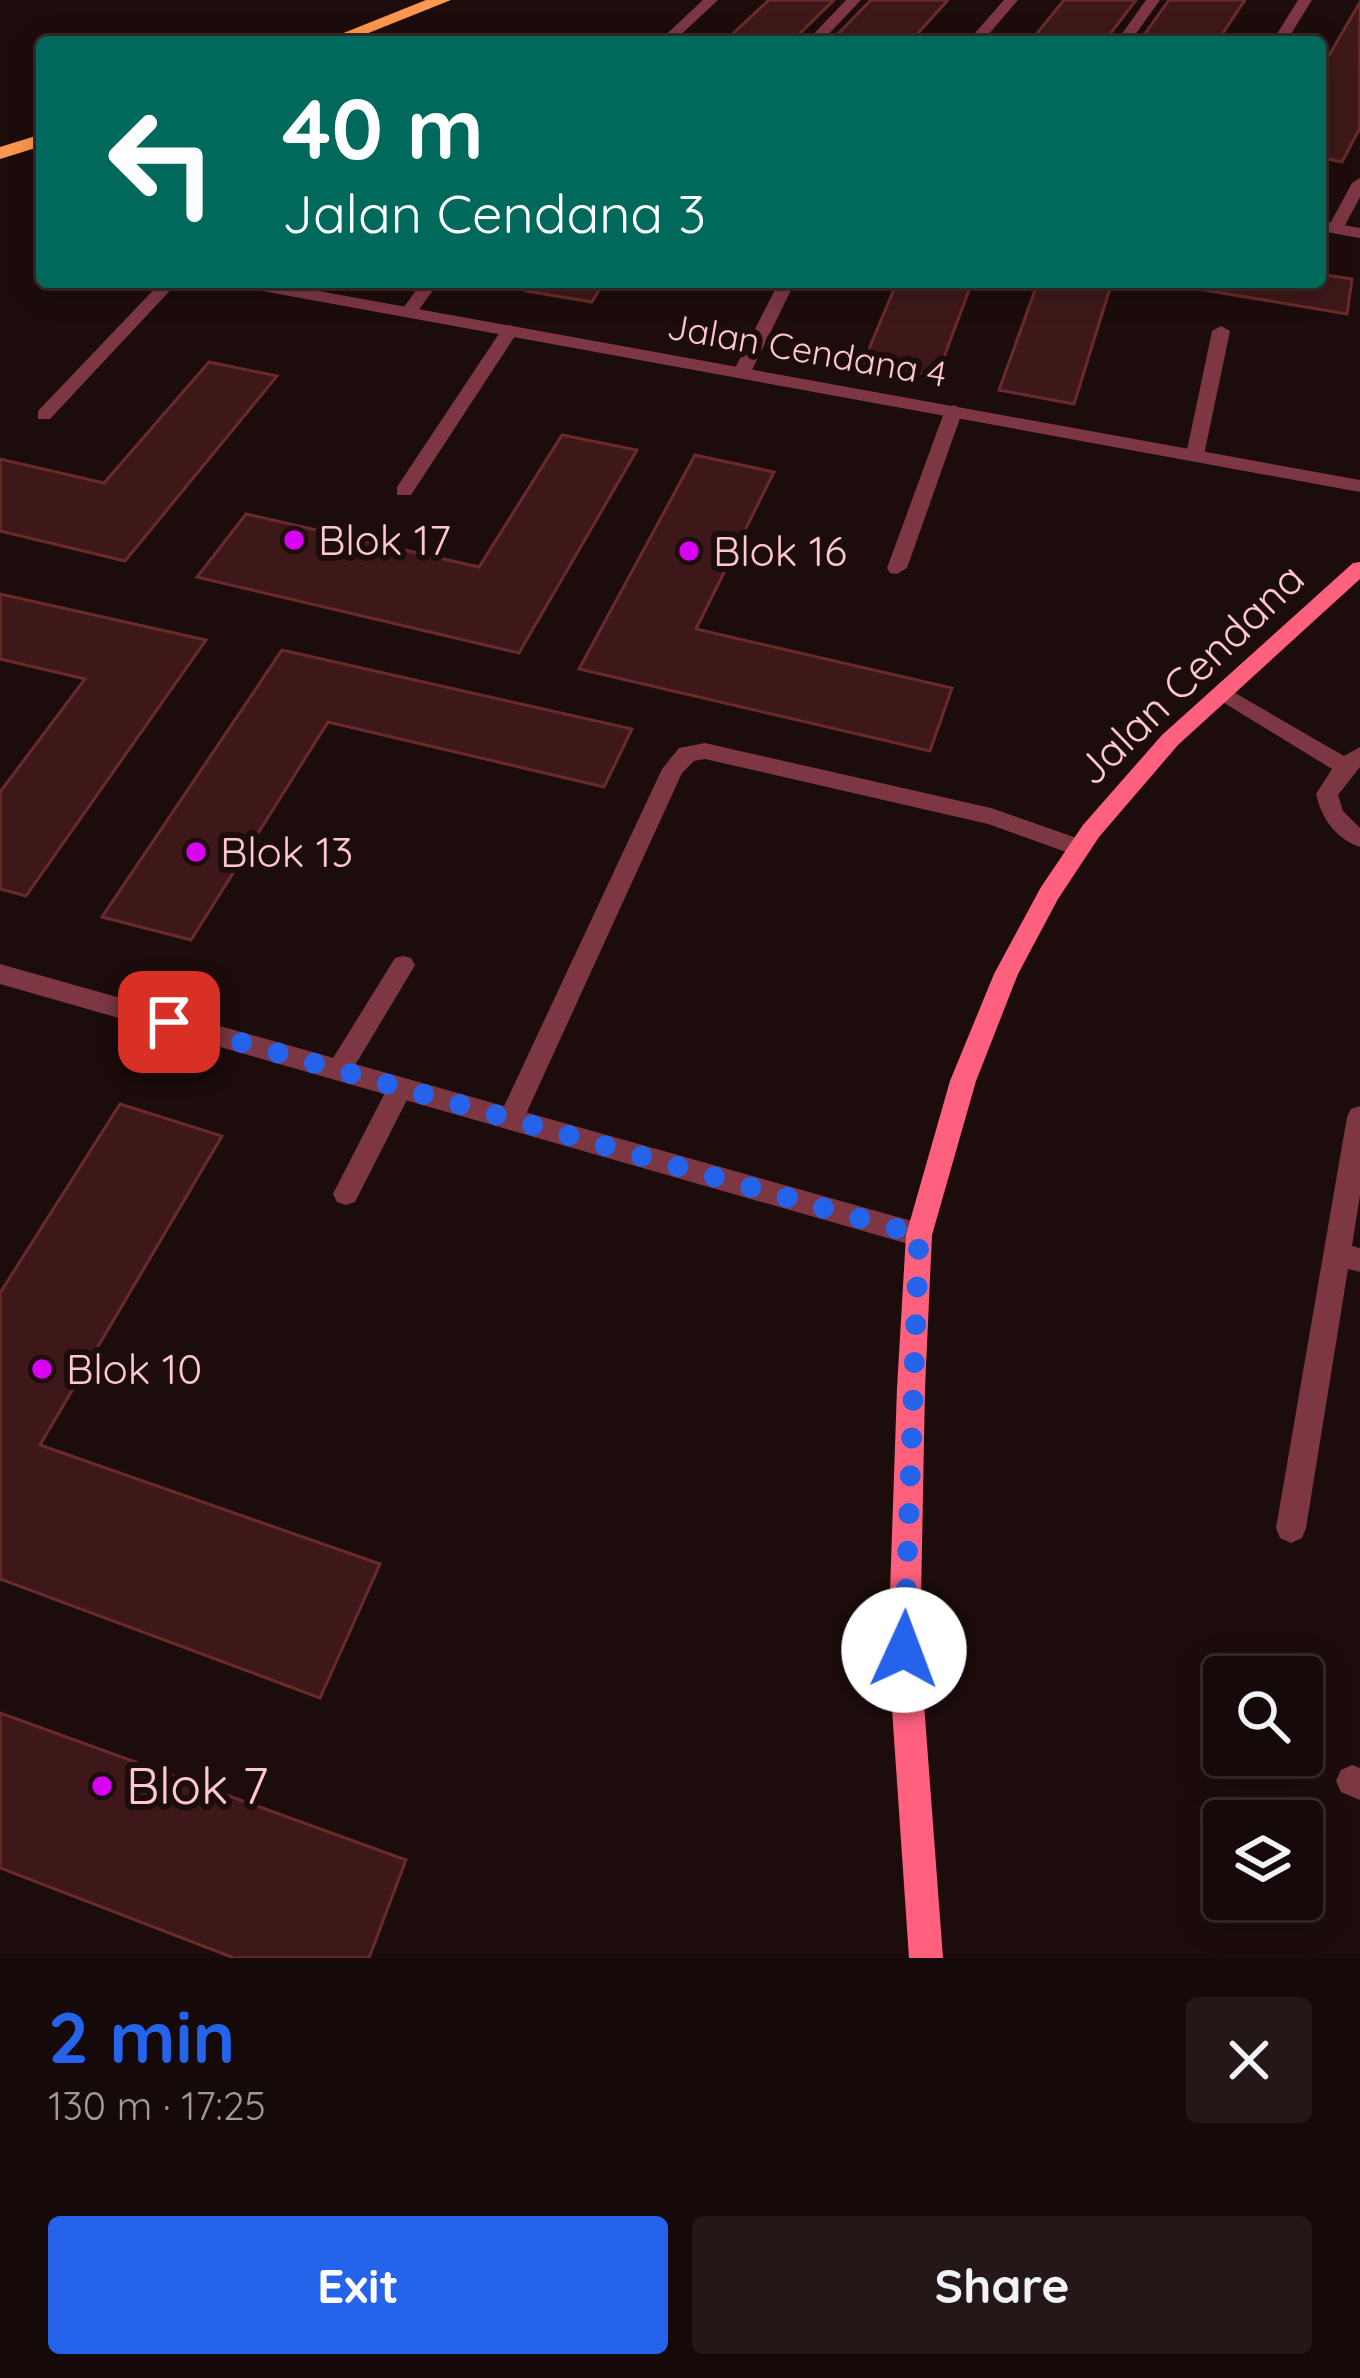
<!DOCTYPE html>
<html lang="en">
<head>
<meta charset="utf-8">
<style>
	body { margin:0; font-family:Quicksand,sans-serif; background:#231717; color:#f1f3f6; height:100vh; display:flex; flex-direction:column; font-size:45px; white-space:nowrap }
	* { box-sizing:border-box; margin:0 }
	p { font-size:39px; color:#9e9a9c }
	.icon { flex:none; width:66px; height:66px; fill:none; stroke:currentColor; stroke-width:2; stroke-linecap:round; stroke-linejoin:round }
	.map { position:relative; height:1958px; overflow:hidden }
	.drawer { display:flex; flex-direction:column; background:#160909; flex:1 }
	.drawer>* { flex:none }
	.hud { position:absolute; left:36px; top:36px; width:1290px; height:252px; border-radius:12px; box-shadow:0 6px 30px #0003,0 0 0 3px #352a2a; background:#00695c; color:#fff; overflow:hidden }
	.tools { position:absolute; left:1203px; top:1656px; display:grid; gap:24px }
	.tools a { display:grid; place-items:center; width:120px; height:120px; border-radius:12px; background:#160909; box-shadow:0 6px 30px #0003,0 0 0 3px #352a2a; font-size:60px }
	.pin { position:absolute; display:grid; place-items:center; width:102px; height:102px; color:#fff; margin:-51px; border-radius:24px; box-shadow:0 6px 18px #0006 }
	.me { position:absolute; width:132px; margin:-66px; rotate:2deg; stroke-linejoin:round; filter:drop-shadow(0 0 9px #0008) }
	.turn { display:flex; align-items:center; gap:42px; height:252px; padding:0 48px; font-size:54px }
	.turn .icon { width:156px; height:156px; stroke-width:2.5 }
	.turn b { display:block; font-size:84px; line-height:102px }
	.round { display:grid; place-items:center; flex:none; width:126px; height:126px; border-radius:12px; background:#231717 }
	.summary { display:flex; align-items:center; justify-content:space-between; height:204px; padding:0 48px }
	h1 { font-size:72px; font-weight:700; line-height:90px; color:#2563eb }
	.primary-button { display:flex; gap:24px; margin-top:auto; padding:24px 48px }
	.primary-button a { flex:1; height:138px; border-radius:12px; background:#2563eb; color:#fff; font-size:48px; font-weight:700; line-height:138px; text-align:center }
	.primary-button a+a { background:#231717; color:#f1f3f6 }
	.map>svg:first-child { display:block }
	.building { fill:#3e1818; stroke:#6a2a2b; stroke-width:3 }
	.lines { fill:none; stroke-linecap:round; stroke-linejoin:round }
	.lane { fill:#7c3743; fill-rule:evenodd }
	.street { fill:#7c3743; fill-rule:evenodd }
	.secondary { fill:#fe607d; fill-rule:evenodd }
	.primary { fill:#fe9850; fill-rule:evenodd }
	.route { stroke:#2563eb; stroke-width:21; stroke-dasharray:0 37.8 }
	.poi-dot { fill:#d801f2; stroke:#1d0c0c; stroke-width:4.5 }
	.labels { text-anchor:middle; stroke-width:12; stroke-linejoin:round; paint-order:stroke }
	.far-street-label { font-size:36px; fill:#ffc8cd; stroke:#1d0c0c }
	.poi-label { font-size:42px; fill:#ffc8cd; stroke:#1d0c0c; text-anchor:start }
	.street-label { font-size:42px; fill:#ffc8cd; stroke:#1d0c0c }
	.near-poi-label { font-size:51px; fill:#ffc8cd; stroke:#1d0c0c; text-anchor:start }
</style>
</head>
<body>
<div class="map">
<svg width="1360" height="1958" viewBox="0 0 1360 1958">
	<rect width="100%" height="100%" fill="#1d0c0c"/>
	<path class="building" d="M769,0H834L791,42H724Z
		M871,0H948L910,42H830Z
		M1064,0H1136L1104,42H1030Z
		M1169,0H1245L1217,42H1139Z
		M1360,2V128L1342,162L1320,157V71Z
		M1320,274L1352,279L1347,314L1157,282H1320Z
		M532,282H604L592,302L526,291Z
		M897,282H972L937,376L863,363Z
		M1038,282H1112L1074,404L999,390Z
		M209,362L277,376L125,561L0,531V459L104,483Z
		M562,435L637,450L519,653L197,577L246,514L479,567Z
		M695,455L774,472L696,629L952,688L930,751L579,669Z
		M0,594L206,640L26,896L0,889V792L85,679L0,659Z
		M282,650L632,729L604,787L328,722L191,940L102,917Z
		M120,1104L222,1136L40,1445L380,1564L320,1698L0,1579V1293Z
		M0,1713L406,1860L369,1958H234L0,1868Z"/>
	<g class="lines">
		<path class="lane" d="M846,0H861L821,42H806Z
			M1146,0H1160L1130,42H1116Z
			M1360,178V197L1343,229L1329,232L1327,229L1352,183Z
			M161,282H178L50,419H38V411Z
			M422,282H439L415,315H403L401,311Z
			M779,282H795L751,372L748,376H736L733,372Z
			M510,325L519,330L411,495H397V487L504,326Z
			M1221,326L1230,331L1204,455L1195,461L1186,455L1212,331Z
			M954,405L963,410L907,568L897,574L890,573L887,568L945,410Z
			M1223,686L1344,756L1360,747V767L1338,795L1343,811L1360,828V847C1335,838 1322,819 1316,794L1332,769L1216,698L1213,693L1216,688Z
			M705,743L991,808L1088,842L1091,848L1080,857L988,824L705,759L694,761L682,773L520,1127L511,1130L502,1127L498,1119L662,769L679,748Z
			M403,956L411,958L415,965L411,972L348,1077L339,1080L330,1077L327,1070L330,1063L395,958Z
			M400,1077L409,1081L413,1088L355,1202L346,1205L337,1202L333,1194L337,1186L391,1081Z
			M1360,1106V1195L1352,1246L1360,1248V1272L1348,1269L1306,1528L1302,1538L1291,1543L1280,1538L1276,1528L1347,1117L1351,1109Z
			M1352,1765L1360,1768V1800L1341,1792L1336,1781L1341,1770Z"/>
		<path class="street" d="M703,0H718L673,42H658Z
			M1004,0H1018L982,42H967Z
			M1298,0H1312L1286,42H1272Z
			M1320,221L1360,228V238L1320,231Z
			M233,282H269L1360,480V492L241,287Z
			M0,964L919,1223L928,1227L932,1235L928,1243L919,1247L0,984Z"/>
		<path class="secondary" d="M1360,562V579L1178,745L1099,837L1058,899L1018,974L976,1081L932,1235L925,1388L920,1650L943,1958H909L888,1650L897,1388L906,1235L950,1081L994,974L1041,887L1083,825L1162,735L1353,563Z"/>
		<path class="primary" d="M426,0H451L346,42H321Z
			M42,134V146L0,159V147Z"/>
	</g>
	<g class="lines">
		<path class="route" d="M169,1022L919,1235L904,1650"/>
	</g>
	<g class="poi-dot">
		<circle cx="294" cy="540" r="12"/>
		<circle cx="689" cy="551" r="12"/>
		<circle cx="196" cy="852" r="12"/>
		<circle cx="42" cy="1369" r="12"/>
		<circle cx="102" cy="1786" r="12"/>
	</g>
	<g class="labels">
		<g class="far-street-label">
			<text transform="translate(807 350) rotate(10)" y="13">Jalan Cendana 4</text>
		</g>
		<g class="poi-label">
			<text x="318" y="555">Blok 17</text>
			<text x="713" y="566">Blok 16</text>
			<text x="220" y="867">Blok 13</text>
			<text x="66" y="1384">Blok 10</text>
		</g>
		<g class="street-label">
			<text transform="translate(1190 674) rotate(-44)" y="15">Jalan Cendana</text>
		</g>
		<g class="near-poi-label">
			<text x="126" y="1804">Blok 7</text>
		</g>
	</g>
</svg>
<div class="tools">
<a><svg class="icon" aria-label="search" viewBox="0 0 24 24"><circle cx="10" cy="10" r="6"/><path d="M15 15l6 6"/></svg></a>
<a><svg class="icon" aria-label="layers" viewBox="0 0 24 24"><path d="M12 4l9 5-9 5-9-5zM3 14l9 5 9-5"/></svg></a>
</div>
<div class="pin" style="left:169px;top:1022px;background:#d93025"><svg class="icon" aria-label="arrive" viewBox="0 0 24 24"><path d="M6 21V4h12l-3 4 3 4H6"/></svg></div>
<svg class="me" style="left:904px;top:1650px" viewBox="-20 -20 40 40"><circle r="19" fill="#fff"/><path d="M0-13L10 11 0 6-10 11z" fill="#2563eb"/></svg>
<div class="hud">
<div class="turn"><svg class="icon" aria-label="left" viewBox="0 0 24 24"><path d="M17 20v-9H6M10 6l-5 5 5 5"/></svg><div><b>40 m</b>Jalan Cendana 3</div></div>
</div>
</div>
<section class="drawer">
<div class="summary"><div><h1>2 min</h1><p>130 m · 17:25</p></div><a class="round"><svg class="icon" aria-label="close" viewBox="0 0 24 24"><path d="M6 6l12 12M18 6L6 18"/></svg></a></div>
<div class="primary-button"><a>Exit</a><a>Share</a></div>
</section>
</body>
</html>
